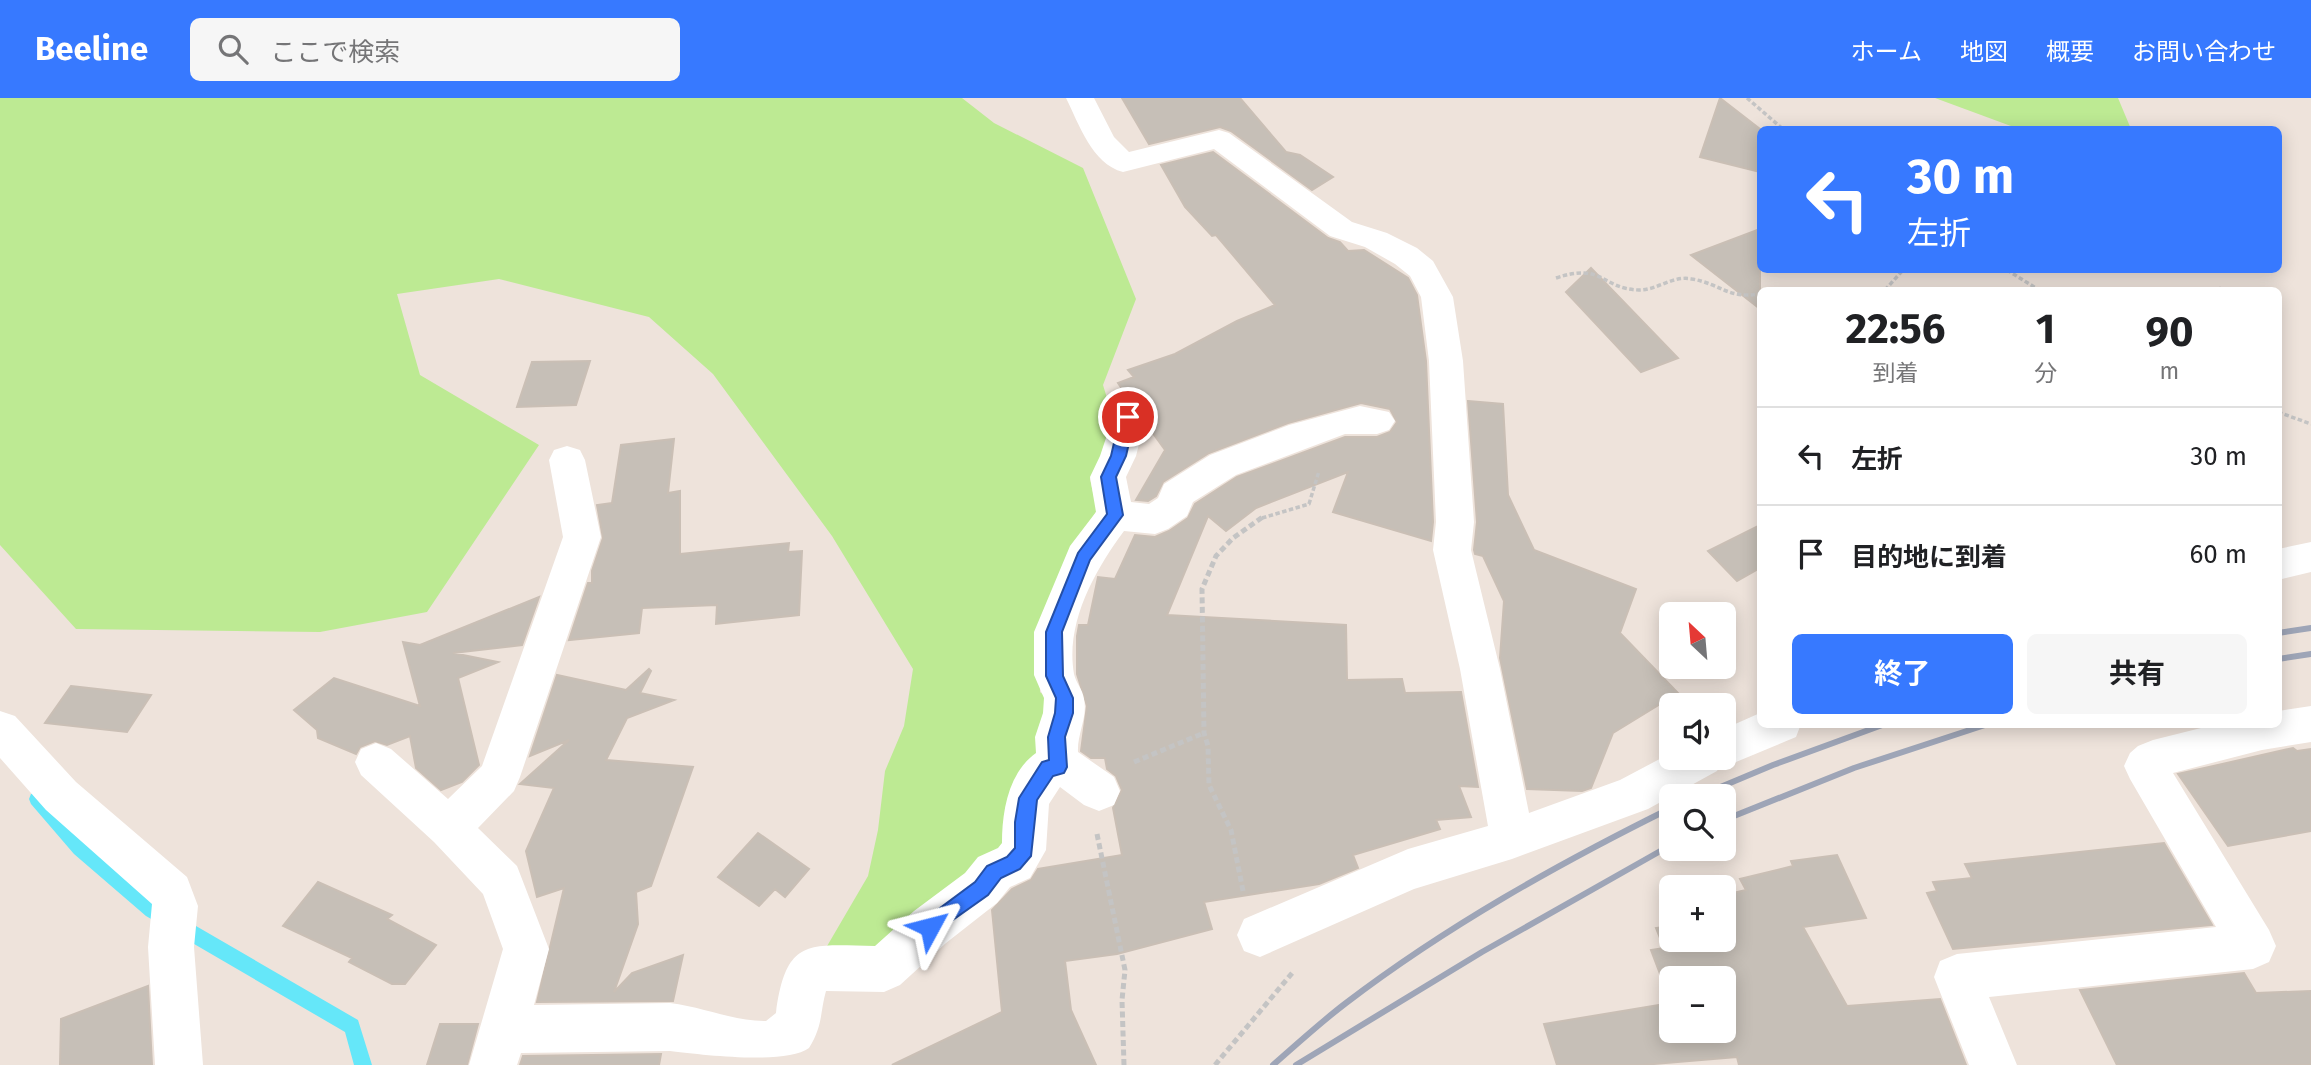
<!DOCTYPE html>
<html lang="ja">
<head>
<meta charset="utf-8">
<style>
	body { margin:0; font-family:"Fira Sans","Noto Sans JP",sans-serif; background:#f6f6f6; color:#202124; height:100vh; display:flex; flex-direction:column; font-size:26px; white-space:nowrap }
	* { box-sizing:border-box; margin:0 }
	p { font-size:23px; color:#757577 }
	.icon { flex:none; width:38px; height:38px; fill:none; stroke:currentColor; stroke-width:2; stroke-linecap:round; stroke-linejoin:round }
	.map { position:relative; flex:1; overflow:hidden }
	.panel { position:absolute; left:1757px; top:189px; width:525px; height:441px; display:flex; flex-direction:column; background:#fff; border-radius:10px; box-shadow:0 4px 18px #0003 }
	.panel>* { flex:none }
	.banner { position:absolute; left:1757px; top:28px; width:525px; height:147px; border-radius:10px; box-shadow:0 4px 18px #0003; background:#3779ff; color:#fff; overflow:hidden }
	.needle { width:46px; rotate:334deg }
	.buttons { position:absolute; left:1659px; top:504px; display:grid; gap:14px }
	.buttons a { display:grid; place-items:center; width:77px; height:77px; border-radius:10px; background:#fff; box-shadow:0 4px 18px #0003; font-size:35px }
	.pin { position:absolute; display:grid; place-items:center; width:60px; height:60px; color:#fff; margin:-30px; border:4px solid #fff; border-radius:50%; box-shadow:0 2px 7px #0007 }
	.me { position:absolute; width:77px; margin:-38px; rotate:52deg; stroke-linejoin:round; filter:drop-shadow(0 0 5px #0008) }
	.turn { display:flex; align-items:center; gap:24px; height:147px; padding:0 35px; font-size:32px }
	.turn .icon { width:91px; height:91px; stroke-width:2.5 }
	.turn b { display:block; font-size:49px; line-height:60px }
	.eta { display:flex; justify-content:space-evenly; align-items:center; height:119px; text-align:center }
	.eta b { font-size:42px; font-weight:700; line-height:49px }
	.cta { display:flex; gap:14px; margin-top:auto; padding:14px 35px }
	.cta a { flex:1; height:80px; border-radius:10px; background:#3779ff; color:#fff; font-size:28px; font-weight:700; line-height:80px; text-align:center }
	.cta a+a { background:#f6f6f6; color:#202124 }
	ul { padding:0; list-style:none }
	li { display:flex; align-items:center; gap:21px; height:98px; padding:0 35px; border-top:2px solid #e0e0e0 }
	li div { flex:1 }
	li b { display:block; font-size:26px }
	li em { font-style:normal }
	header { display:flex; align-items:center; gap:42px; box-sizing:border-box; height:98px; padding:0 35px; background:#3779ff; color:#fff }
	header strong { font-size:33px }
	nav { display:flex; gap:38px; margin-inline-start:auto; font-size:24px }
	.search { width:490px; height:63px; background:#f6f6f6; display:flex; align-items:center; gap:18px; box-sizing:border-box; padding:0 24px; border-radius:10px; color:#757577; font-size:26px }
	.map>svg:first-child { display:block }
	.green { fill:#bdea93 }
	.lines { fill:none; stroke-linecap:round; stroke-linejoin:round }
	.stream { fill:#65e7f9; fill-rule:evenodd }
	.building { fill:#c6bfb7; stroke:#cabfb5; stroke-width:2; fill-rule:evenodd }
	.path-far1 { stroke:#c4c4c4; stroke-width:3.5; stroke-dasharray:4.5 2.5; stroke-linecap:butt }
	.path { stroke:#c4c4c4; stroke-width:5; stroke-dasharray:6 3.5; stroke-linecap:butt }
	.minor { fill:#fff; fill-rule:evenodd }
	.rail { stroke:#9ea5b7; stroke-width:6 }
	.route { fill:#3779ff; stroke:#244fa6; stroke-width:2 }
</style>
</head>
<body>
<header>
<strong>Beeline</strong>
<div class="search"><svg class="icon" aria-label="search" viewBox="0 0 24 24"><circle cx="10" cy="10" r="6"/><path d="M15 15l6 6"/></svg>ここで検索</div>
<nav><a>ホーム</a><a>地図</a><a>概要</a><a>お問い合わせ</a></nav>
</header>
<div class="map">
<svg width="2311" height="967" viewBox="0 0 2311 967">
	<rect width="100%" height="100%" fill="#eee3db"/>
	<path class="green" d="M0,0H962L994,25L1083,70L1136,201L1103,287L1111,313L1108,345L1090,381L1097,412L1061,474L1039,536L1040,594L1057,609L997,759L892,855H823L868,778L878,732L885,673L904,628L913,571L832,438L713,276L649,219L499,181L397,196L420,277L539,347L427,514L320,534L76,531L0,447Z
		M1935,0H2118L2131,31H2019Z"/>
	<g class="lines">
		<path class="stream" d="M37,694L43,696L86,746L158,806L358,922L372,967H354L345,934L146,818L74,756L31,706L29,701L31,696Z"/>
	</g>
	<path class="building" d="M1122,0H1240L1286,54L1300,57L1333,79L1312,92L1231,33L1220,29L1149,46Z
		M1720,0L1760,31V74L1700,59Z
		M1213,54L1328,140L1340,144L1348,153L1364,152L1408,180L1417,197L1426,263L1433,424L1431,443L1333,414L1348,374L1256,410L1226,433L1208,418L1167,517L1346,527L1347,582L1402,581L1405,595L1461,594L1478,689L1459,688L1471,719L1436,722L1440,731L1353,757L1358,770L1319,786L1204,804L1212,831L1117,856L1065,863L1071,912L1096,967H892L1002,914L992,812L1012,791L1031,782L1038,771L1122,757L1113,710L1122,692L1116,678L1107,671L1105,660H1091L1081,653L1087,608L1077,576V538L1079,527H1088L1098,479L1115,481L1135,437L1155,439L1169,433L1188,420L1195,406L1237,379L1345,339H1377L1390,334L1397,324L1390,311L1361,305L1288,325L1209,355L1163,384L1156,398L1148,403L1136,402L1165,352L1147,327L1148,318L1142,309L1131,304L1118,285L1134,279L1128,272L1175,256L1237,223L1275,207L1216,137L1212,138L1185,109L1161,67Z
		M1760,131V211L1691,157Z
		M1591,170L1678,260L1641,274L1566,194Z
		M590,263L576,307L517,309L532,264Z
		M1468,303L1503,306L1508,397L1534,452L1636,491L1620,535L1678,595L1613,635L1591,690L1582,693L1527,691L1500,560L1504,503L1483,458L1475,456L1474,452L1477,424Z
		M674,341L668,395L680,393V456L789,445L788,454L802,453L799,517L716,526L717,507L642,510L639,535L569,542L588,485H592V473L603,440L597,407L612,405L621,347Z
		M1760,427V470L1737,483L1708,453Z
		M539,499L522,547L453,555L498,564L458,580L479,667L462,684L441,692L416,670L410,638L387,647L375,643L360,649L356,656L318,640L317,632L294,612L334,580L420,608L403,544L420,547Z
		M649,571L651,573L640,595L674,602L627,620L606,662L693,669L651,788L636,794L638,826L614,894L632,875L683,857L673,903L537,904L564,790L537,799L526,753L554,690L520,686L569,642L530,658L557,577L626,592Z
		M71,588L151,597L127,634L45,625Z
		M2293,650L2297,653L2311,651V733L2228,748L2178,676Z
		M758,735L809,771L785,799L775,791L759,808L718,779Z
		M2164,745L2212,827L1953,851L1927,795L1937,793L1933,784L1972,780L1965,766Z
		M1837,757L1866,820L1803,829L1847,908L1940,901L1966,967H1739L1737,959L1642,967H1557L1544,926L1671,905L1651,852L1664,850L1656,830L1671,828V842H1724V797L1746,792L1740,781L1793,768L1791,763ZM1671,880H1724V933H1671Z
		M318,784L392,817L387,821L436,847L405,886H392L349,864L352,860L283,828Z
		M2244,875L2256,895L2311,893V967H2117L2080,892Z
		M148,888L152,967H60L61,921Z
		M440,926H478L467,967H427Z
		M661,956L659,967H520L523,958Z"/>
	<g class="lines">
		<path class="path-far1" d="M1747,0L1784,32
			M2007,172L2039,192
			M1556,180C1604,164 1601,191 1639,192C1658,192 1673,177 1692,181C1721,186 1727,201 1760,196
			M1885,192L1903,172
			M2217,192L2221,190
			M2278,314L2311,326
			M1262,420L1309,406L1319,373"/>
		<path class="path" d="M1134,664L1204,635
			M1097,736L1125,872L1122,902L1124,967
			M1243,793L1231,732L1209,687L1208,648L1204,635L1202,491L1216,458L1233,440L1264,418
			M1215,967L1293,874"/>
		<path class="minor" d="M1066,0H1094L1114,39L1129,54L1219,32L1229,35L1352,124L1387,135L1417,150L1433,163L1453,199L1463,263L1474,424L1471,452L1500,571L1529,715L1620,682L1671,655V660H1724V631L1760,615V626H1801L1796,639L1724,669L1720,667L1717,673L1648,711L1512,761L1414,791L1260,859L1244,853L1237,837L1244,821L1408,751L1488,728L1460,571L1433,452L1436,424L1429,263L1421,199L1410,178L1395,166L1365,149L1330,138L1214,51L1123,74C1092,66 1079,26 1066,0Z
			M1128,306L1140,310L1146,319L1136,358L1126,379L1131,404L1149,406L1158,400L1164,386L1210,357L1289,327L1360,308L1389,314L1395,323L1389,332L1377,336H1345L1236,377L1193,404L1187,418L1168,431L1155,436L1124,433C1095,472 1065,525 1074,576C1076,585 1083,592 1084,601C1088,619 1077,636 1078,654L1114,679L1120,693L1114,707L1099,713L1084,707L1060,689L1049,706L1046,752L1030,780L1010,789L997,805L946,845L900,887L884,894L826,893C820,914 823,928 809,950C786,967 704,957 670,953L521,955L517,967H469L503,851L483,796L434,744L361,677L355,664L361,651L376,645L391,651L448,701L482,668L563,439L549,362L554,352L567,348L580,352L585,362L601,439L520,679L514,693L478,730L517,768L549,851L534,907L670,905C703,909 733,923 766,923L776,915C786,839 809,847 875,848L914,813L965,775L978,759L998,750L1002,745C1002,714 1008,675 1036,655L1035,639L1043,615L1044,600L1034,577V534L1070,448L1096,414L1090,379L1100,358L1116,310Z
			M2311,444V474L2278,482V451Z
			M2311,608V644L2262,652L2173,675L2269,832L2276,848L2269,864L2253,871L1989,899L2017,967H1969L1934,879L1940,863L1957,856L2216,829L2130,681L2124,668L2130,655L2138,648L2153,642L2217,626H2278V613Z
			M0,613L15,618L76,684L187,779L198,808L194,849L203,967H155L148,849L152,806L46,712L0,660Z"/>
		<path class="rail" d="M2278,535L2311,530
			M2278,561L2311,556
			M1699,698L1773,667L1885,626
			M1724,722L1854,670L1988,626
			M1273,967C1297,946 1321,924 1346,905C1447,828 1558,766 1671,710
			M1296,967L1482,854L1671,747"/>
	</g>
	<path class="route" d="M1128,314L1135,319L1126,358L1116,379L1123,417L1090,462L1062,534L1063,578L1073,600V615L1065,639L1067,669L1064,675L1053,678L1037,702L1031,758L1020,771L1001,780L988,797L930,838L924,835L921,829L924,822L975,784L987,768L1007,759L1015,750V724L1019,700L1042,664L1049,662L1048,639L1055,615L1056,600L1046,578V534L1078,455L1107,416L1101,379L1111,358L1120,319Z"/>
</svg>
<div class="buttons">
<a><svg class="needle" viewBox="-14 -14 28 28"><path d="M0-13l5 13h-10z" fill="#e53935"/><path d="M0 13l5-13h-10z" fill="#757577"/></svg></a>
<a><svg class="icon" aria-label="sound" viewBox="0 0 24 24"><path d="M4 9h4l5-4v14l-5-4H4zM17 9q2 3 0 6"/></svg></a>
<a><svg class="icon" aria-label="search" viewBox="0 0 24 24"><circle cx="10" cy="10" r="6"/><path d="M15 15l6 6"/></svg></a>
<a>+</a>
<a>−</a>
</div>
<div class="pin" style="left:1128px;top:319px;background:#d93025"><svg class="icon" aria-label="arrive" viewBox="0 0 24 24"><path d="M6 21V4h12l-3 4 3 4H6"/></svg></div>
<svg class="me" style="left:930px;top:829px" viewBox="-20 -20 40 40"><path d="M0-17L14 15 0 8-14 15z" fill="#3779ff" stroke="#fff" stroke-width="4"/></svg>
<div class="banner">
<div class="turn"><svg class="icon" aria-label="left" viewBox="0 0 24 24"><path d="M17 20v-9H6M10 6l-5 5 5 5"/></svg><div><b>30 m</b>左折</div></div>
</div>
<section class="panel">
<div class="eta">
<div><b>22:56</b><p>到着</p></div>
<div><b>1</b><p>分</p></div>
<div><b>90</b><p>m</p></div>
</div>
<ul>
<li><svg class="icon" aria-label="left" viewBox="0 0 24 24"><path d="M17 20v-9H6M10 6l-5 5 5 5"/></svg><div><b>左折</b></div><em>30 m</em></li>
<li><svg class="icon" aria-label="arrive" viewBox="0 0 24 24"><path d="M6 21V4h12l-3 4 3 4H6"/></svg><div><b>目的地に到着</b></div><em>60 m</em></li>
</ul>
<div class="cta"><a>終了</a><a>共有</a></div>
</section>
</div>
</body>
</html>
